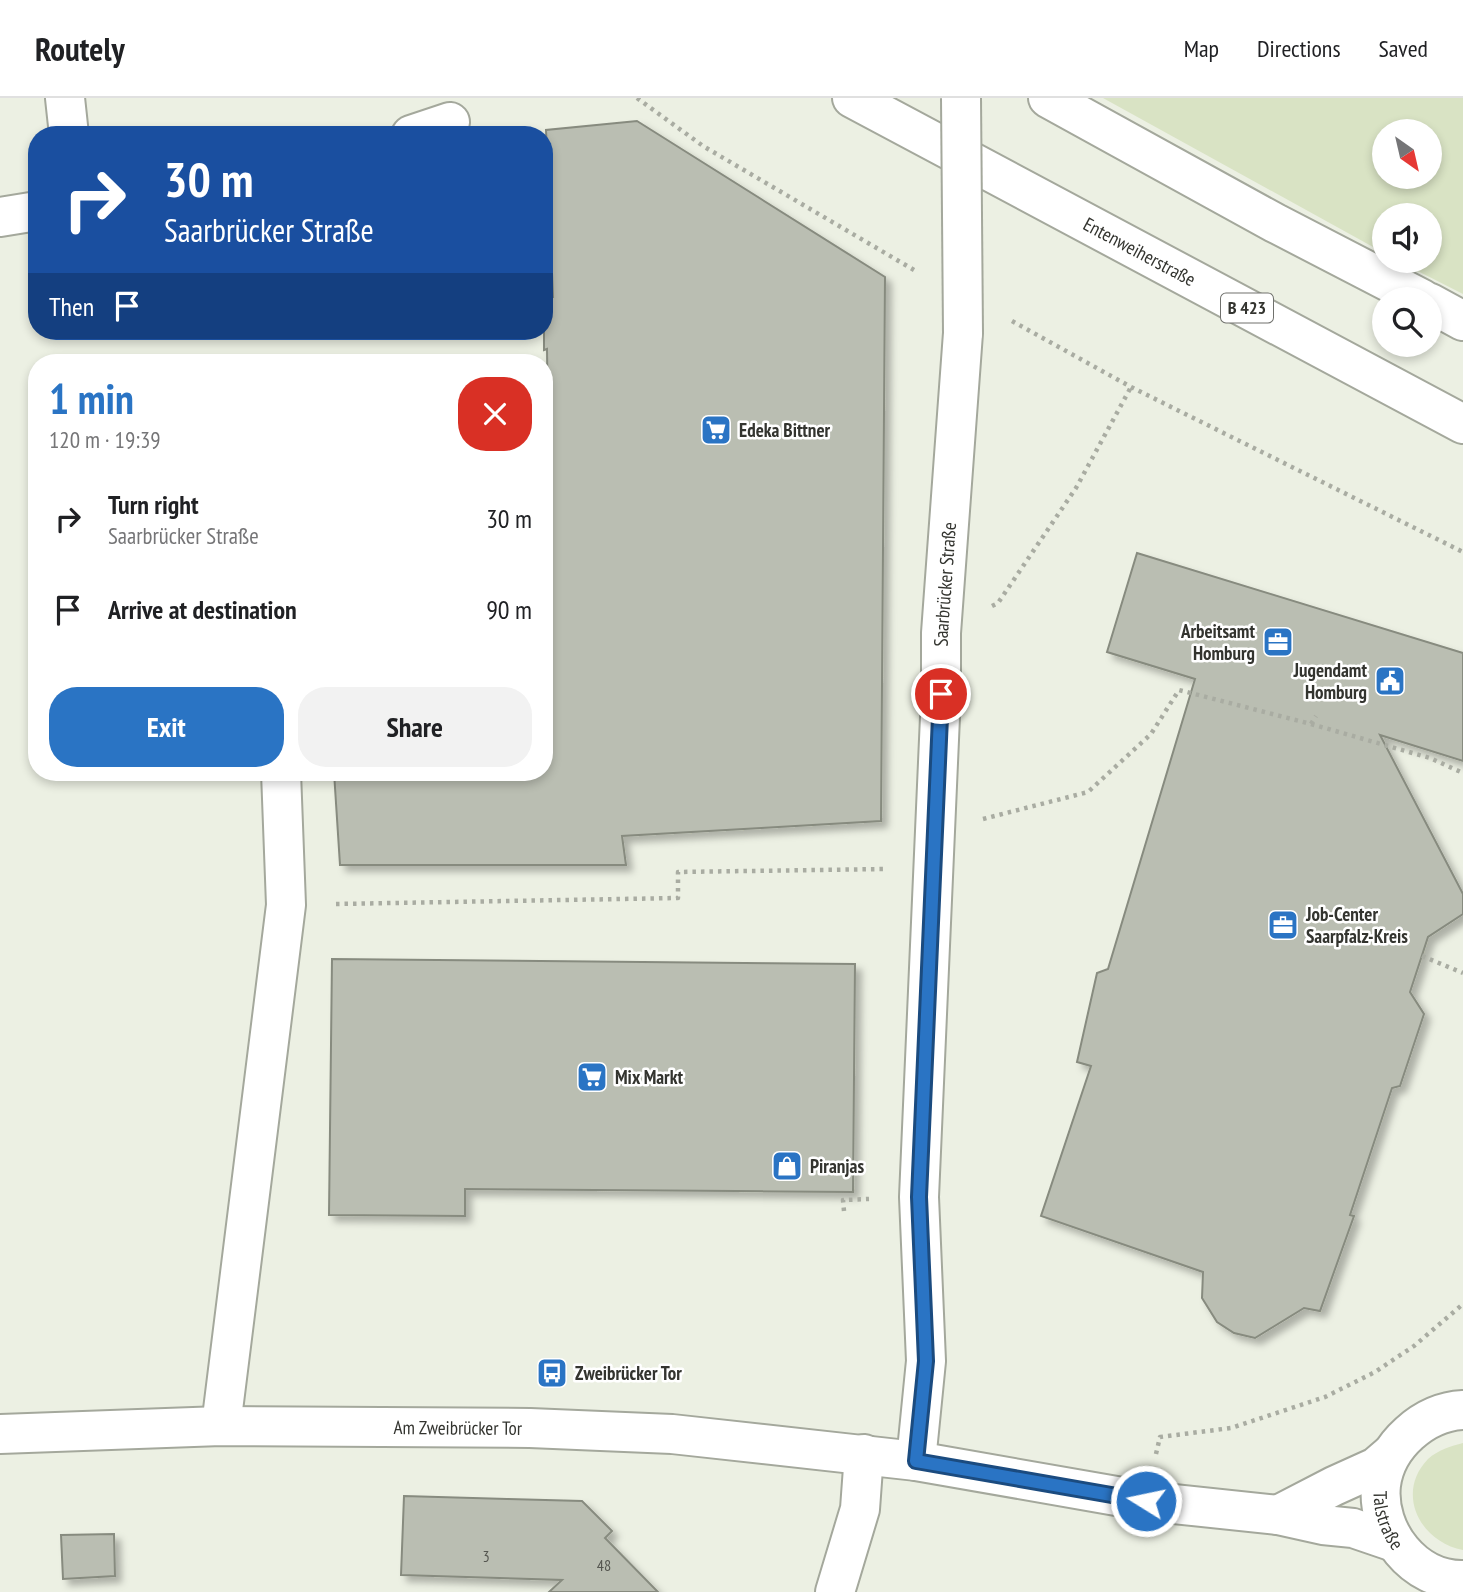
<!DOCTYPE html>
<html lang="en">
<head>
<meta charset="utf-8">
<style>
	body { margin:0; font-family:"PT Sans Narrow",sans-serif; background:#f2f2f2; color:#202124; height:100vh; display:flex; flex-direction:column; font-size:26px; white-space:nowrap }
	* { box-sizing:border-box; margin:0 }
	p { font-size:23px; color:#757577 }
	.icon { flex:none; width:38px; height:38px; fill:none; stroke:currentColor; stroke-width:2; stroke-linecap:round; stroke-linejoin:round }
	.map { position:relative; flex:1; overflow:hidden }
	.side { position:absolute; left:28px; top:256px; width:525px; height:427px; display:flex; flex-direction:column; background:#fff; border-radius:28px; box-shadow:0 4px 10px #0003 }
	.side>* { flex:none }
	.banner { position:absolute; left:28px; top:28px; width:525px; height:214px; border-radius:28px; box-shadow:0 4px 10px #0003; background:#1a4fa0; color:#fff; overflow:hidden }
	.needle { width:46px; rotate:146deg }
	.buttons { position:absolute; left:1372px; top:21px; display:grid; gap:14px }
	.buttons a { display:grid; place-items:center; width:70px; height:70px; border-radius:50%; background:#fff; box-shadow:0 4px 10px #0003; font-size:35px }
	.pin { position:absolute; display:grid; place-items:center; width:60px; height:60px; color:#fff; margin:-30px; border:4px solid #fff; border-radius:50%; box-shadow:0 2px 7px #0007 }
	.me { position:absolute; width:77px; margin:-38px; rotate:280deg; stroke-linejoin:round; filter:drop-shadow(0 0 5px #0008) }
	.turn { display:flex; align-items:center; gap:24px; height:147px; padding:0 21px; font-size:32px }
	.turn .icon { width:91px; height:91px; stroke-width:2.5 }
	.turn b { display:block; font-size:49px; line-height:60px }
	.then { display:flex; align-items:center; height:66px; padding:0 21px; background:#0003; gap:14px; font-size:26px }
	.round { display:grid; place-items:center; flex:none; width:74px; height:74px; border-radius:28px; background:#f2f2f2 }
	.summary { display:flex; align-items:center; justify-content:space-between; height:119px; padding:0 21px }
	h1 { font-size:42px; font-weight:600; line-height:52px; color:#2a74c4 }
	.cta { display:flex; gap:14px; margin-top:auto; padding:14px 21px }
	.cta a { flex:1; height:80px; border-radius:28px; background:#2a74c4; color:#fff; font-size:28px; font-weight:600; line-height:80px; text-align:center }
	.cta a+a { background:#f2f2f2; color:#202124 }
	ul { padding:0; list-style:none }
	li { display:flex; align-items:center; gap:21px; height:91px; padding:0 21px }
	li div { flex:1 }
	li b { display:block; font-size:26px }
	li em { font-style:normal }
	header { display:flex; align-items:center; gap:42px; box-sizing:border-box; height:98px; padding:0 35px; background:#fff; border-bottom:2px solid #e0e0e0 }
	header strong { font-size:33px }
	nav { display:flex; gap:38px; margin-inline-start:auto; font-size:24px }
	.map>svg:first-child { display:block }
	.green { fill:#d9e3c4; fill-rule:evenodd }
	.building { fill:#babeb2; stroke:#878b7f; stroke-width:2; filter:url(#shadow) }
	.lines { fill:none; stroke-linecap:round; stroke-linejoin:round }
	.minor-casing { stroke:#a4a89c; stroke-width:42 }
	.major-casing { stroke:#a4a89c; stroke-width:42 }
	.path { stroke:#a9aca2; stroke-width:4.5; stroke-dasharray:3.5 5; stroke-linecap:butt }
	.minor { stroke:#fff; stroke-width:38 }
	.major { stroke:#fff; stroke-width:38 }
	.minor-bridge-casing { stroke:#a4a89c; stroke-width:42; stroke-linecap:butt }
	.minor-bridge { stroke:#fff; stroke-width:38 }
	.route-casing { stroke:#1b4b7f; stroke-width:18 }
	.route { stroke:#2a74c4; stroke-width:12 }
	.labels { text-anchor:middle; stroke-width:5; stroke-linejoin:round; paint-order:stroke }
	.number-label { font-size:16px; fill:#555650 }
	.shield { fill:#fff; stroke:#70716d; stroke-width:2 }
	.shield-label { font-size:18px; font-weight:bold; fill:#33342f }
	.street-label { font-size:19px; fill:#33342f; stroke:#fff }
	.poi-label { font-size:19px; font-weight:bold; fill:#33342f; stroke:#fff; text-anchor:start }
</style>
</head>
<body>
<header>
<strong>Routely</strong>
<nav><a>Map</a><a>Directions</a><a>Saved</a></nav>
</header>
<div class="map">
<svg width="1463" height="1494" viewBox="0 0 1463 1494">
	<defs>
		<filter id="shadow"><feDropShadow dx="6" dy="6" stdDeviation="3.5" flood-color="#0004"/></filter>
	</defs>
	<rect width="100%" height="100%" fill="#ecf0e3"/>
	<path class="green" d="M1103,0H1463V196L1398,163H1430V117H1384V155ZM1384,33H1430V79H1384Z
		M1463,1345V1452C1420,1444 1395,1395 1428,1361C1438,1352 1451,1348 1463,1345Z"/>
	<path class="building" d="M637,23L885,179L881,723L622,738L626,767H340L334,674H544V411H549L547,251L544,252V199H553L546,32Z
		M1137,455L1463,555V663L1380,637L1463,796V816L1428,839L1410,894L1424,916L1400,988L1392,990L1350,1117L1354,1118L1320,1213L1304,1210L1255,1240L1234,1235L1217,1224L1202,1200L1203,1174L1041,1118L1091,968L1077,964L1097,875L1108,871L1195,581L1107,554Z
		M332,861L855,866L853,1094L465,1091V1118L329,1117Z
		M404,1398L582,1403L612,1433L605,1440L658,1494H549L562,1482L401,1477Z
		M114,1436L115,1478L63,1481L61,1437Z"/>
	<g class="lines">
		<g class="minor-casing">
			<g id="minor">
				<path d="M65,0L69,37"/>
				<path d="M411,37L450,24"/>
				<path d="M0,119L37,113"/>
				<path id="s1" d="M1463,1312C1424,1314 1386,1347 1381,1387C1376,1434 1414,1483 1463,1482"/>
				<path d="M221,1328L286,807L281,674"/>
				<path id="s2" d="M0,1336L221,1328L530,1330L672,1336L916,1363L1145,1403L1278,1417L1323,1427L1353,1430L1394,1444"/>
				<path id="s3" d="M916,1363L926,1263L919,1099L941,596V535L963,235"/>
				<path d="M1278,1417L1334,1388L1376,1369L1390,1357"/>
				<path d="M835,1494L860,1411L864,1356"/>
			</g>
		</g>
		<g class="major-casing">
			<g id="major">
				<path id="s4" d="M852,0L1463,326"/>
				<path d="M1048,0L1275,125L1422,201"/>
				<path d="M1430,205L1463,223"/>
			</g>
		</g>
		<path class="path" d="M637,0L703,48L914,172
			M1012,223L1131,289L1463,454
			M992,508L998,505L1076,390L1131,289
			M1311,626L1430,660L1463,675
			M983,721L1088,694L1151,636L1179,592L1311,626L1316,618
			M336,806L678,800V774L885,771
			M1422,858L1463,875
			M844,1113L843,1102L869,1101
			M1156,1356L1160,1339L1231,1330L1325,1299L1375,1274L1414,1248L1463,1206"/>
		<use href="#minor" class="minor"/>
		<use href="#major" class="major"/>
		<g class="minor-bridge-casing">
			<path id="minor-bridge" d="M961,0L963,235"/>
		</g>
		<use href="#minor-bridge" class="minor-bridge"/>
	</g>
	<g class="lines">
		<g class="route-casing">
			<path id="route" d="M941,596L919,1099L926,1263L916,1363L1146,1403"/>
		</g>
		<use href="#route" class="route"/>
	</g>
	<defs>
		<g id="supermarket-square" transform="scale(1.575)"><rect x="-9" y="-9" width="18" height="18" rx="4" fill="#2a74c4" stroke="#fff"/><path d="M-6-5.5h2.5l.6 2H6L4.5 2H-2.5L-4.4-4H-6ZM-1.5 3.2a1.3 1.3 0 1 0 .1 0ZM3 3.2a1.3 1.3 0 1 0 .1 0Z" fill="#fff"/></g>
		<g id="office-square" transform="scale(1.575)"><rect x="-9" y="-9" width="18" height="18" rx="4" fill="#2a74c4" stroke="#fff"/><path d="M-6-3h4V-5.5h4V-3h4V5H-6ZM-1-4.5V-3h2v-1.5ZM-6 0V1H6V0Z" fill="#fff"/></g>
		<g id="civic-square" transform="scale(1.575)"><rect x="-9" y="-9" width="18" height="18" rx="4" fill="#2a74c4" stroke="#fff"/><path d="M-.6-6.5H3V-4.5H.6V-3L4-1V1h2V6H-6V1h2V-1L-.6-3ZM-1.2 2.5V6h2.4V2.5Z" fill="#fff"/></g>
		<g id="shop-square" transform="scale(1.575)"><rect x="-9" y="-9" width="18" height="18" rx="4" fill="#2a74c4" stroke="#fff"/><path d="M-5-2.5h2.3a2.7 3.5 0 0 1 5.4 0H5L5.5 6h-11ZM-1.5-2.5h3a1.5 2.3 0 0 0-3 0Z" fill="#fff"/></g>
		<g id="bus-square" transform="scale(1.575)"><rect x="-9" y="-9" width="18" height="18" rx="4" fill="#2a74c4" stroke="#fff"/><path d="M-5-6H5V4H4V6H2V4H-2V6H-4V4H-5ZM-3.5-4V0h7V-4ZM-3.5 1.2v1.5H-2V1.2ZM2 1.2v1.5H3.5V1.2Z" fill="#fff"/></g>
	</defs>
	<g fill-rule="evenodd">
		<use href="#supermarket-square" x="716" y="332"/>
		<use href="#office-square" x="1278" y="544"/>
		<use href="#civic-square" x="1390" y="583"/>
		<use href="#office-square" x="1283" y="827"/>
		<use href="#supermarket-square" x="592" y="979"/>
		<use href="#shop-square" x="787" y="1068"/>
		<use href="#bus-square" x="552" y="1275"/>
	</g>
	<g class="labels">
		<g class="number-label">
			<text x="486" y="1464">3</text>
			<text x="604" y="1473">48</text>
		</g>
		<rect class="shield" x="1221" y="195.5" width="52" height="29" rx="5"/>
		<g class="shield-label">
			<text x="1247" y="216">B 423</text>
		</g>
		<g class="street-label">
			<text dy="7" stroke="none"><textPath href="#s4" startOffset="326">Entenweiherstraße</textPath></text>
			<text dy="7" stroke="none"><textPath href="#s3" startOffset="878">Saarbrücker Straße</textPath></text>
			<text dy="7" stroke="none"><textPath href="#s2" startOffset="458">Am Zweibrücker Tor</textPath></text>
			<text dy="7" stroke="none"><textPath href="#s1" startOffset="156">Talstraße</textPath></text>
		</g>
		<g class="poi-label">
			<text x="739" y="339">Edeka Bittner</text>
			<text x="1255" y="540" text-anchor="end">Arbeitsamt<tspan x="1255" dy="22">Homburg</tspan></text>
			<text x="1367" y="579" text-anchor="end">Jugendamt<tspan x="1367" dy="22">Homburg</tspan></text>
			<text x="1306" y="823">Job-Center<tspan x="1306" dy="22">Saarpfalz-Kreis</tspan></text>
			<text x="615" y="986">Mix Markt</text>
			<text x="810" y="1075">Piranjas</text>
			<text x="575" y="1282">Zweibrücker Tor</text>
		</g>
	</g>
</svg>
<div class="buttons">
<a><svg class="needle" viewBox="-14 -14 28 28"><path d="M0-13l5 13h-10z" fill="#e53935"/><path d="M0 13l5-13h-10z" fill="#757577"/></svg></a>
<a><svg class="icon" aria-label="sound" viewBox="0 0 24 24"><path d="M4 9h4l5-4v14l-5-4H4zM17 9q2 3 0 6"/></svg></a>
<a><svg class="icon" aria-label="search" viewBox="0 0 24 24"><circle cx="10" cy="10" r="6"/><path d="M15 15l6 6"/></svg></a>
</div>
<div class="pin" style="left:941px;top:596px;background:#d93025"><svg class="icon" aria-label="arrive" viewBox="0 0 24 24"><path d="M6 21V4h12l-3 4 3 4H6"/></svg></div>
<svg class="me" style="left:1146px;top:1403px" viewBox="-20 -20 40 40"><circle r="17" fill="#2a74c4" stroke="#fff" stroke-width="3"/><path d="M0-11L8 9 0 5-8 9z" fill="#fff"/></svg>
<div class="banner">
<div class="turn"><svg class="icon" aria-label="right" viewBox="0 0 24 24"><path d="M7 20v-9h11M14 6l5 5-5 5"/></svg><div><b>30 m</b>Saarbrücker Straße</div></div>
<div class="then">Then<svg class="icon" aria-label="arrive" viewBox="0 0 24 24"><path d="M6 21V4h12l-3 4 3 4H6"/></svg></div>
</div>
<section class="side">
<div class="summary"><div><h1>1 min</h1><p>120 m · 19:39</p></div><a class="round" style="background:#d93025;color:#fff"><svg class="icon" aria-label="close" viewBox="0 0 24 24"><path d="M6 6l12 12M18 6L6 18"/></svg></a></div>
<ul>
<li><svg class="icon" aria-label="right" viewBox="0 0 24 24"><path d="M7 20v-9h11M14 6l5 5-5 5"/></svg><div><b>Turn right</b><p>Saarbrücker Straße</p></div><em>30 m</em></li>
<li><svg class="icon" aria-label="arrive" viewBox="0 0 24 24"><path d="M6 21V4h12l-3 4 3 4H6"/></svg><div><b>Arrive at destination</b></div><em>90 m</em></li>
</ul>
<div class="cta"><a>Exit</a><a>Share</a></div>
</section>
</div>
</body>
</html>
